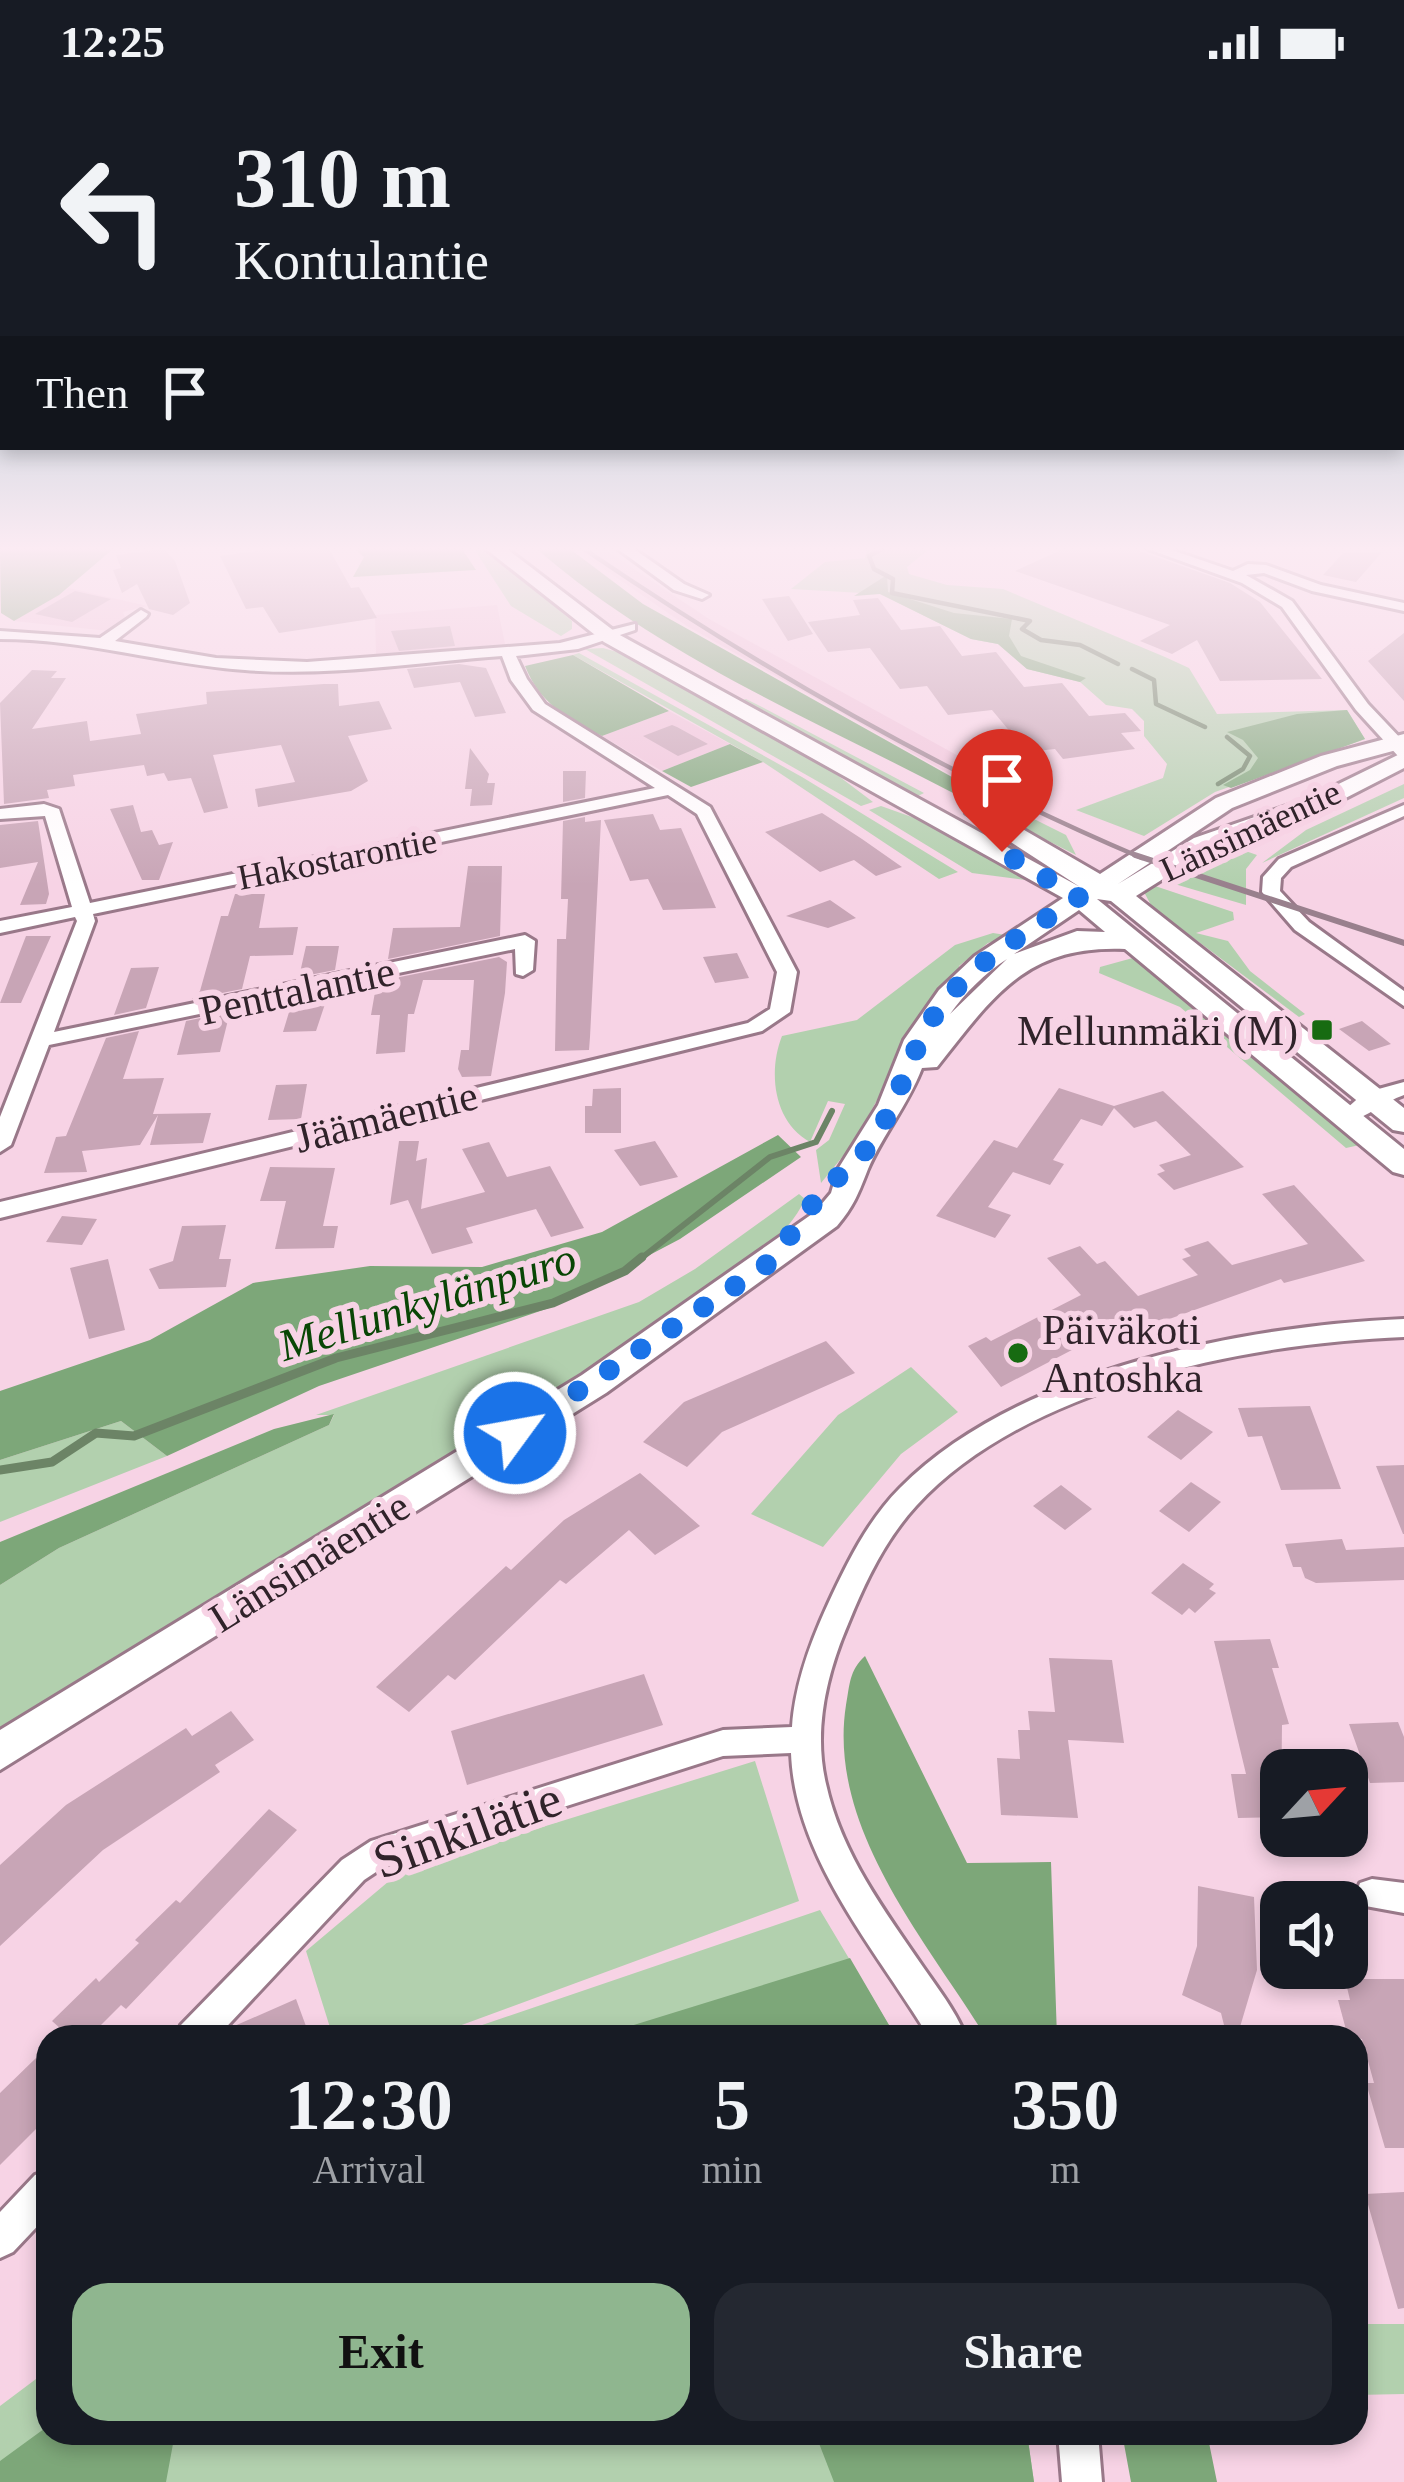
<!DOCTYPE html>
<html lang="en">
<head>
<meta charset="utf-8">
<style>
	body { margin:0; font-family:"Times New Roman",serif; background:#242831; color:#f1f3f6; height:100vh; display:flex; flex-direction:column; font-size:45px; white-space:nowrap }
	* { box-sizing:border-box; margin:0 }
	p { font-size:39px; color:#9ea1a6 }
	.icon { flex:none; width:66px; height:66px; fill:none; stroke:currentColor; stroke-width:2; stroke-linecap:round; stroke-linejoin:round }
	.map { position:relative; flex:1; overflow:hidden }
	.details { position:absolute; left:36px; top:1941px; width:1332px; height:420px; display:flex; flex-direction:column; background:#171b24; border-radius:36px; box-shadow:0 6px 18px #0003 }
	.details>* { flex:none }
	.hud { position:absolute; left:0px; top:0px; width:1404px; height:366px; box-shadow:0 6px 18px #0003; background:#171b24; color:#f1f3f6; overflow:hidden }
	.needle { width:78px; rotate:64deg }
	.controls { position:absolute; left:1260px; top:1665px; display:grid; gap:24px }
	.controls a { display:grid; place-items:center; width:108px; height:108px; border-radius:24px; background:#171b24; box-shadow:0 6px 18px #0003; font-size:60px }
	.pin { position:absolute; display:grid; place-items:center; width:102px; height:102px; color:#fff; margin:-123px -51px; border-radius:50% 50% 50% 0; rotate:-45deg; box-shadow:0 0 12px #0007 }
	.pin .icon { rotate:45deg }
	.me { position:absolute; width:132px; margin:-66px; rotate:58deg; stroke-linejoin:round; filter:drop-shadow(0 0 9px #0008) }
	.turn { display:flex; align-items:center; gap:42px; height:252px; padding:0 36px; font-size:54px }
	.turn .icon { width:156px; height:156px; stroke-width:2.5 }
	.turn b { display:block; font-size:84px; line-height:102px }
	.then { display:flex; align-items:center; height:114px; padding:0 36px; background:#0003; gap:24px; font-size:45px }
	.eta { display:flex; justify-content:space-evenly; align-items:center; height:204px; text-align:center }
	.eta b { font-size:72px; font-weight:700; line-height:84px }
	.cta { display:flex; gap:24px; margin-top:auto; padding:24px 36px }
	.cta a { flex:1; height:138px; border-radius:36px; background:#8fb68f; color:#111; font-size:48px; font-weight:700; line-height:138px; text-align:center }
	.cta a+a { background:#242831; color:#f1f3f6 }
	.status { display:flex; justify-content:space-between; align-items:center; height:84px; padding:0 60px; background:#171b24; direction:ltr }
	.status svg { height:33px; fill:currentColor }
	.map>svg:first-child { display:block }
	.built { fill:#f0c4da }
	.green { fill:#b2d0ae }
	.forest { fill:#7da779 }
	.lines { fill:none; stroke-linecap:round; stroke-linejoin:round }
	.stream-far2 { stroke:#6c8466; stroke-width:4.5 }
	.stream-far1 { stroke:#6c8466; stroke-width:6 }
	.stream { stroke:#6c8466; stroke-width:9 }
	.building { fill:#c8a5b6 }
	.minor-casing { stroke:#997889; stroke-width:6 }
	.major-casing { stroke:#997889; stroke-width:6 }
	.minor { fill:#fff; fill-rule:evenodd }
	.major { fill:#fff; fill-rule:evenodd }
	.rail-far1 { stroke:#99808d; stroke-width:4.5 }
	.rail { stroke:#99808d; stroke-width:6 }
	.route { stroke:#1a73e8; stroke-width:21; stroke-dasharray:0 37.8 }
	.poi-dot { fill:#176b11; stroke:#f7d3e5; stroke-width:4.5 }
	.labels { text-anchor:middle; stroke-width:12; stroke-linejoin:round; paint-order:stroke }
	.far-street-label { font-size:36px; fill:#30232a; stroke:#f7d3e5 }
	.street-label { font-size:42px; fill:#30232a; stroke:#f7d3e5 }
	.poi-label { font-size:42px; fill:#30232a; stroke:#f7d3e5; text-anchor:end }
	.water-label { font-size:45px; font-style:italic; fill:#094605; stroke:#f7d3e5 }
	.near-street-label { font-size:51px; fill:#30232a; stroke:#f7d3e5 }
</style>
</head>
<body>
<div class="status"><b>12:25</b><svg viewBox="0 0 49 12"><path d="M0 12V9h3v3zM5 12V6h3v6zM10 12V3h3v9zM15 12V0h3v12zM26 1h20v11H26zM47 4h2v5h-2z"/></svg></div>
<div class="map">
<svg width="1404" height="2398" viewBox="0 0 1404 2398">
	<rect width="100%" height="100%" fill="#f7d3e5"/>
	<path class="built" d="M575,465H604L709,535L984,686L962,697L687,542Z
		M69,504L147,522L123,528L126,537L109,547L14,537Z
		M497,521L505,560L376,571L375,531Z
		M669,627L730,660L662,687L602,652Z"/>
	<path class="green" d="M474,465H487L572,537V545L561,552L511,522Z
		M867,465H929L907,483L909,490L947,501L1003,505L1165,573L1189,584L1217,630L1347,626L1365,655L1215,708L1144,752L1076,726L1163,694L1167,680L1144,652V637L1132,625L1106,621L1080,598L1027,585L998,560L971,555L880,510L791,505L825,478L865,474Z
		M603,564L628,571L816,675L873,718L861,722L585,565Z
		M579,569L802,693L958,788L939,795L763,678L573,571Z
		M746,615L760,622L924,709L918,712L902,706L738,618Z
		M1404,700V714L1262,779L1306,746Z
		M968,702L1066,751L1076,771L957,711Z
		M881,722L937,742L1034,797L972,789L869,726Z
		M1217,757L1257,771L1246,785V821L1161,796Z
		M1149,800L1233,828L1234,836L1196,849L1228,857L1250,887L1305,930L1299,933L1152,823L1144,808Z
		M993,849L1012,852L988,859L959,882V893L905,966L852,1061L821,1099L816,1066L829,1056L845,1020L828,1017L810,1058C773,1038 768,987 782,952L857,936L955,861Z
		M1140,872L1364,1060L1346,1064L1180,923L1099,889L1100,883Z
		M799,1110L805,1115C786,1158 730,1193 694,1221L0,1649V1501L59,1464L329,1341L334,1331H316L639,1218L695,1185Z
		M911,1283L958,1328L901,1370L823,1463L751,1430L838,1331Z
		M121,1337L167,1372L0,1438V1376Z
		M755,1677L799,1817L429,1953H333L306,1867L401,1787Z
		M820,1826L896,1953H447Z
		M1356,2240H1404V2310L1356,2311Z
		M48,2286V2349H1027L1034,2398H0V2322Z"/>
	<path class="forest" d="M0,465H113L59,511L14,537L1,529Z
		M355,465H462L476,486L353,493L364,473Z
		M537,465H570L643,520L968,702L957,711C816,637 658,571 537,465Z
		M887,491L888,508L954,529L1012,535L1009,552L1021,572L1086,594L1080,598L1027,585L998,560L971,555L880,510L854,512Z
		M573,571L669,627L602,652C567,634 540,620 525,582Z
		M1347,626L1365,655L1231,704L1223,701L1250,686L1258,674L1243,656L1227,648L1297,630Z
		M730,660L763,678L691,703L662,687Z
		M778,1051L801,1073L680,1155L549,1224L319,1302L167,1372L121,1337L0,1376V1307L150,1256L253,1199L370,1182L482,1183L602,1148Z
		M334,1330L329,1341L59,1464L0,1501V1458L274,1345Z
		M865,1572L967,1779L1051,1778L1057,1953H986C925,1855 827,1743 846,1621C850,1600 849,1587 865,1572Z
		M850,1874L896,1953H595Z
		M48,2342V2349H175L166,2398H0V2377Z
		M815,2349H1027L1034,2398H834Z
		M1122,2349H1207L1217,2398H1131Z"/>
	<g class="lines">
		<path class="stream-far2" d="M882,465L869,472L874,485L893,495L892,509L1030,537L1022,545L1041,556L1080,561L1118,580
			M1132,585L1154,596L1156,620L1205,643
			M1218,700L1243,685L1250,672L1227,653"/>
		<path class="stream-far1" d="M639,1176L770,1073L816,1058L832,1027"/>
		<path class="stream" d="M0,1386L52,1378L96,1349L134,1352L336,1274L553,1219L625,1187L642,1173"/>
	</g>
	<path class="building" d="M164,465L175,477L190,519L173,531L149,525L137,500L122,509L113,486L121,484L116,471Z
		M271,465H329L351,504L359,503L377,534L279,549L263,523L246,525L220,472Z
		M1134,465L1230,499L1260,518L1322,595L1220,597L1197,556L1172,570L1140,557L1170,541L1015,487L1061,466Z
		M1382,468L1356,498L1323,491L1343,469Z
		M75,507L111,515L72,538L35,530Z
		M789,512L813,550L788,557L762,515Z
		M878,514L901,546L940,542L962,572L996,568L1024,603L1062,599L1089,632L1125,629L1141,647L1121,649L1135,665L1063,675L1055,665L1027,668L992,626L948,631L927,602L900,605L870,564L828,568L808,538L860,531L853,516Z
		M450,542L455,562L399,567L391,547Z
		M1404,549V617L1368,577Z
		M459,580L486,584L506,629L475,633L460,598L414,604L407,585Z
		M32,586L57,587L51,594H66L32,645L87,637L90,657L141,650L136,630L207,620L206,608L324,600H338L339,622L379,617L392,645L348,652L368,697L351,707L258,723L255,705L295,698L281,661L213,671L228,724L204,729L191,694L168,697L164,689L147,692L144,681L73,691L75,702L47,706L49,714L4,720L0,619Z
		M672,641L677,643L708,660L678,672L643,652Z
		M470,664L489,690L487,699H495L492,721L470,722L472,705H465Z
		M563,687H586L585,714L563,718Z
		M133,721L141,748L152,746L159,761L173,758L159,796H142L110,725Z
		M822,729L862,755L902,783L876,792L854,776L820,788L765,748Z
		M653,730L660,746L681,744L716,824L663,826L648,795L630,797L604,736Z
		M585,733V738L601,736L590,953L589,966L555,967L557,855H566L568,815H561L563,737Z
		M38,737L49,810L46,820L20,821L38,778L0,784V741Z
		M468,782H502L500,852L388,875L393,844L460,843Z
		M235,810H265L259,844L298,843L293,871L250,872L242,905L192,915L200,907L221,832H228Z
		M830,816L856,834L828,844L786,832Z
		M26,852H51L21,919H0Z
		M306,862H339L335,886L299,893Z
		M737,869L749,894L715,899L703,873Z
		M499,873L507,878L505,909L491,992L462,993L458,985L461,966H469L474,896H423L414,930H408L405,968L376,970L380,931H371L375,908L385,896Z
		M159,883L146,924L114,931L131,884Z
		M329,908L316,947L283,948L293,915Z
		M230,928L220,968L177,971L186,937Z
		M1362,937L1391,960L1369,967L1339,945Z
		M139,947L123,995L164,994L153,1030L211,1029L203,1059L150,1061L158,1031L140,1061L82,1067L87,1088L44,1089L56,1053L66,1052L106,954Z
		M307,1000L301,1035L268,1036L276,1001Z
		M621,1004V1049H585V1022H592L593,1005Z
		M1059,1004L1114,1022L1163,1007L1244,1083L1174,1106L1157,1090L1165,1087L1159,1081L1191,1071L1156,1037L1134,1044L1114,1024L1102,1042L1081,1035L1053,1076L1064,1080L1050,1101L1013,1088L988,1123L1011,1131L995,1154L936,1132L994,1056L1017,1064Z
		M399,1057H419L416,1077L427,1074L421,1125L485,1108L462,1065L489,1058L507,1093L550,1082L584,1144L551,1153L536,1125L466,1144L473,1159L432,1170L408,1116L390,1121Z
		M655,1057L678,1093L640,1102L614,1066Z
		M270,1083L335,1084L323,1142H338L334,1164L275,1165L286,1117H260Z
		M1294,1101L1365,1177L1284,1199L1281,1195L1119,1253L1112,1245L1001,1303L968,1262L986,1253L991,1257L1081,1211L1047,1174L1080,1162L1097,1180L1105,1177L1138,1212L1198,1191L1182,1175L1191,1172L1184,1165L1208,1157L1232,1181L1308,1160L1262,1110Z
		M62,1132L97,1135L82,1161L46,1158Z
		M226,1141L219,1175H231L226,1203L159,1205L149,1185L173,1177L182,1142Z
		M108,1175L125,1246L89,1255L70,1184Z
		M826,1257L855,1289L722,1348L687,1383L643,1358L684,1318Z
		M1310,1322L1341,1405L1281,1406L1262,1352L1248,1353L1238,1324Z
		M1178,1326L1213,1348L1181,1376L1147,1353Z
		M1404,1381V1450H1403L1376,1382Z
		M640,1389L700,1442L655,1471L629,1446L566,1500L560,1496L455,1596L448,1591L409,1628L376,1603L506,1482L511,1486L564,1436Z
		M1191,1398L1221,1418L1189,1448L1159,1427Z
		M1061,1401L1092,1425L1065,1446L1033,1422Z
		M1342,1455L1346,1466L1404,1463V1496L1316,1499L1305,1494L1301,1483H1293L1285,1460Z
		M1183,1479L1214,1500L1209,1505L1216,1509L1195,1529L1189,1524L1182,1531L1151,1509Z
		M1270,1555L1279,1584H1272L1289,1640L1282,1641L1281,1733L1238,1734L1231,1690H1246L1214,1557Z
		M1049,1574L1112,1576L1124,1659L1068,1656L1078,1734L1001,1731L997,1674L1020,1675L1018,1646H1030L1028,1627L1055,1628Z
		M644,1590L663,1641L467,1701L451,1647Z
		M231,1627L254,1656L215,1681L220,1688L103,1766L0,1862V1781L66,1721L186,1644L192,1652Z
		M1398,1638L1404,1653V1698L1370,1699L1349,1640Z
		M269,1725L297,1746L126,1925L121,1921L89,1953H70L52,1937L96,1894L99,1898L139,1859L135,1856L176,1816L180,1819Z
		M1198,1802L1254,1813L1257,1886L1237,1953H1227L1221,1929L1182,1911L1197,1862Z
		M1345,1895H1404V2064H1385L1366,1999H1374L1362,1955L1348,1953L1338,1916H1350Z
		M296,1915L310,1953H223L232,1943Z
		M36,1974L48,1986V2033L0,2081V2009Z
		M1404,2108V2224L1398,2225L1365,2110Z"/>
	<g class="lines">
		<g class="minor-casing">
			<path id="minor" d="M618,465H634L684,500L709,511L702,515L674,506Z
				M1148,465H1169L1233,487L1248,480L1266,481L1321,501L1404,519V527L1312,507L1264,489L1246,491L1292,517L1368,620L1404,658V673L1398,672L1356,626L1282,523L1242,499Z
				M141,526L148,530L146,533L115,557L216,574L307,578L560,559L635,540V546L578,565L516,572L527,595L545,620L710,723L797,888L790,928L762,947L0,1134V1118L748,939L770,925L777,888L697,730L668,711L93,830L95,837L54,948L525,851L535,857L533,886L523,892L516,890L515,865L49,961L11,1061L0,1068V1033L77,837L75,833L0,849V837L72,823L45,732L0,735V725L44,720L59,725L90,819L655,704L533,626L511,596L502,572C417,578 331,593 245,586C163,580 84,555 0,555V547L100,554Z
				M1404,721V732L1291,783L1281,794L1280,807L1309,838L1404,907V922L1295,846L1262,808L1263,793L1279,775Z
				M1404,998V1011C1383,1018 1359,1040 1340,1038L1337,1033L1364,1009Z
				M1404,1235V1253C1248,1259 1026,1302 916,1422C885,1456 865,1498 848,1540C827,1589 813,1646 826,1700C841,1769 884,1826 923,1883C939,1906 956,1928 966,1953H929C877,1867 795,1775 791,1669L723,1672L391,1778L364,1796L217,1953H176L181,1941L342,1776L371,1757L723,1646L792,1643C795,1600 810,1559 828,1520C847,1479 868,1436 900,1404C1018,1285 1244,1242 1404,1235Z
				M1372,1795L1404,1799V1829L1360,1821L1356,1810L1360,1799Z
				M48,2086V2131L13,2168L0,2174V2128L35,2091Z
				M1058,2349H1098L1102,2398H1062Z"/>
		</g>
		<g class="major-casing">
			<path id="major" d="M486,465H507L618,550L1080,803L966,729L986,724L1100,790L1216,714L1321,672L1404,650V664L1337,682L1232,724L1118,800L1194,754L1312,713L1404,668V684L1328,723L1212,764L1136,812L1404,1024V1048L1393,1046L1111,817L1097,815L1404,1065V1091L1393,1088L1125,865C1026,861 994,911 937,983L922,984C908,1021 883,1050 868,1085C859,1108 854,1122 837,1142L606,1309L0,1686V1646L582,1291L815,1128L831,1109L838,1085L878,1021L904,956L939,906L975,872L1063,814L604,558ZM1079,826L1105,848L1077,847L1014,870ZM1007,875L950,930C965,909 985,889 1007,875Z"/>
		</g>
		<use href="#minor" class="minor"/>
		<use href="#major" class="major"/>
		<path class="rail-far1" d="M584,465C759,584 947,691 1142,774"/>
		<path class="rail" d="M1135,771L1404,859"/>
	</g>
	<linearGradient id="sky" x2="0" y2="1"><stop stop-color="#80b2be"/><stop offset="0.58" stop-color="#fbebf3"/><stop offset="1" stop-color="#fbebf3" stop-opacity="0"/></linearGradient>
	<rect width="1404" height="801" fill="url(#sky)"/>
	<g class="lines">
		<path class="route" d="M515,1349L765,1182C787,1160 800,1134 821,1110C840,1089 861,1076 877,1051C904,1006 913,954 948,913C984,871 1034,844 1079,813L1002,768"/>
	</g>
	<g class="poi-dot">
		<rect x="1310" y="934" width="24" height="24" rx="6"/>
		<circle cx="1018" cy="1269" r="12"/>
	</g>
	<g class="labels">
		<g class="far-street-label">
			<text transform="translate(1250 746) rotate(-25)" y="13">Länsimäentie</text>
			<text transform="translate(337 774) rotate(-11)" y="13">Hakostarontie</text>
		</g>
		<g class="street-label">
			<text transform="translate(297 906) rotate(-12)" y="15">Penttalantie</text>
			<text transform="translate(386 1032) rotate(-14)" y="15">Jäämäentie</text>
			<text transform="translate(309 1477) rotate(-32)" y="15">Länsimäentie</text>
		</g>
		<g class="poi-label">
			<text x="1298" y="961">Mellunmäki (M)</text>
			<text x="1042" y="1260" text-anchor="start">Päiväkoti<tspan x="1042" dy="48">Antoshka</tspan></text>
		</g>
		<g class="water-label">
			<text transform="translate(427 1217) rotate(-17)" y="16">Mellunkylänpuro</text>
		</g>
		<g class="near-street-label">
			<text transform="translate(467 1745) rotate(-20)" y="18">Sinkilätie</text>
		</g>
	</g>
</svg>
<div class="controls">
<a><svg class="needle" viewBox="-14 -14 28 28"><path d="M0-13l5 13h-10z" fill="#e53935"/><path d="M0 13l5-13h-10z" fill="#9ea1a6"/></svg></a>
<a><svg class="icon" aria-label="sound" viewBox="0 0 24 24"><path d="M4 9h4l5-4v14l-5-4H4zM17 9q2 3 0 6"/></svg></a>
</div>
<div class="pin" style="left:1002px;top:768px;background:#d93025"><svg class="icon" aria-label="arrive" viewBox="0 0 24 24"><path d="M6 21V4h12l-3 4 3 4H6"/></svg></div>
<svg class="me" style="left:515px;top:1349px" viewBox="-20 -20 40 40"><circle r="17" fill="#1a73e8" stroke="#fff" stroke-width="3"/><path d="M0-11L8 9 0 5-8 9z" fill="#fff"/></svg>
<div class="hud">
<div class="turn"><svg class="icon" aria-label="left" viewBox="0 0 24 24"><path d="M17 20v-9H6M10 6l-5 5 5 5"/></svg><div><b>310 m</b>Kontulantie</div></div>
<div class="then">Then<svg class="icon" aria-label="arrive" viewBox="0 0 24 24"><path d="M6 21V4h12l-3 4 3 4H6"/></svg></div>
</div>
<section class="details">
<div class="eta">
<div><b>12:30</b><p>Arrival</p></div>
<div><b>5</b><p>min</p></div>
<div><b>350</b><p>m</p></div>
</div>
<div class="cta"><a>Exit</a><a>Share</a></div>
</section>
</div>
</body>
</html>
